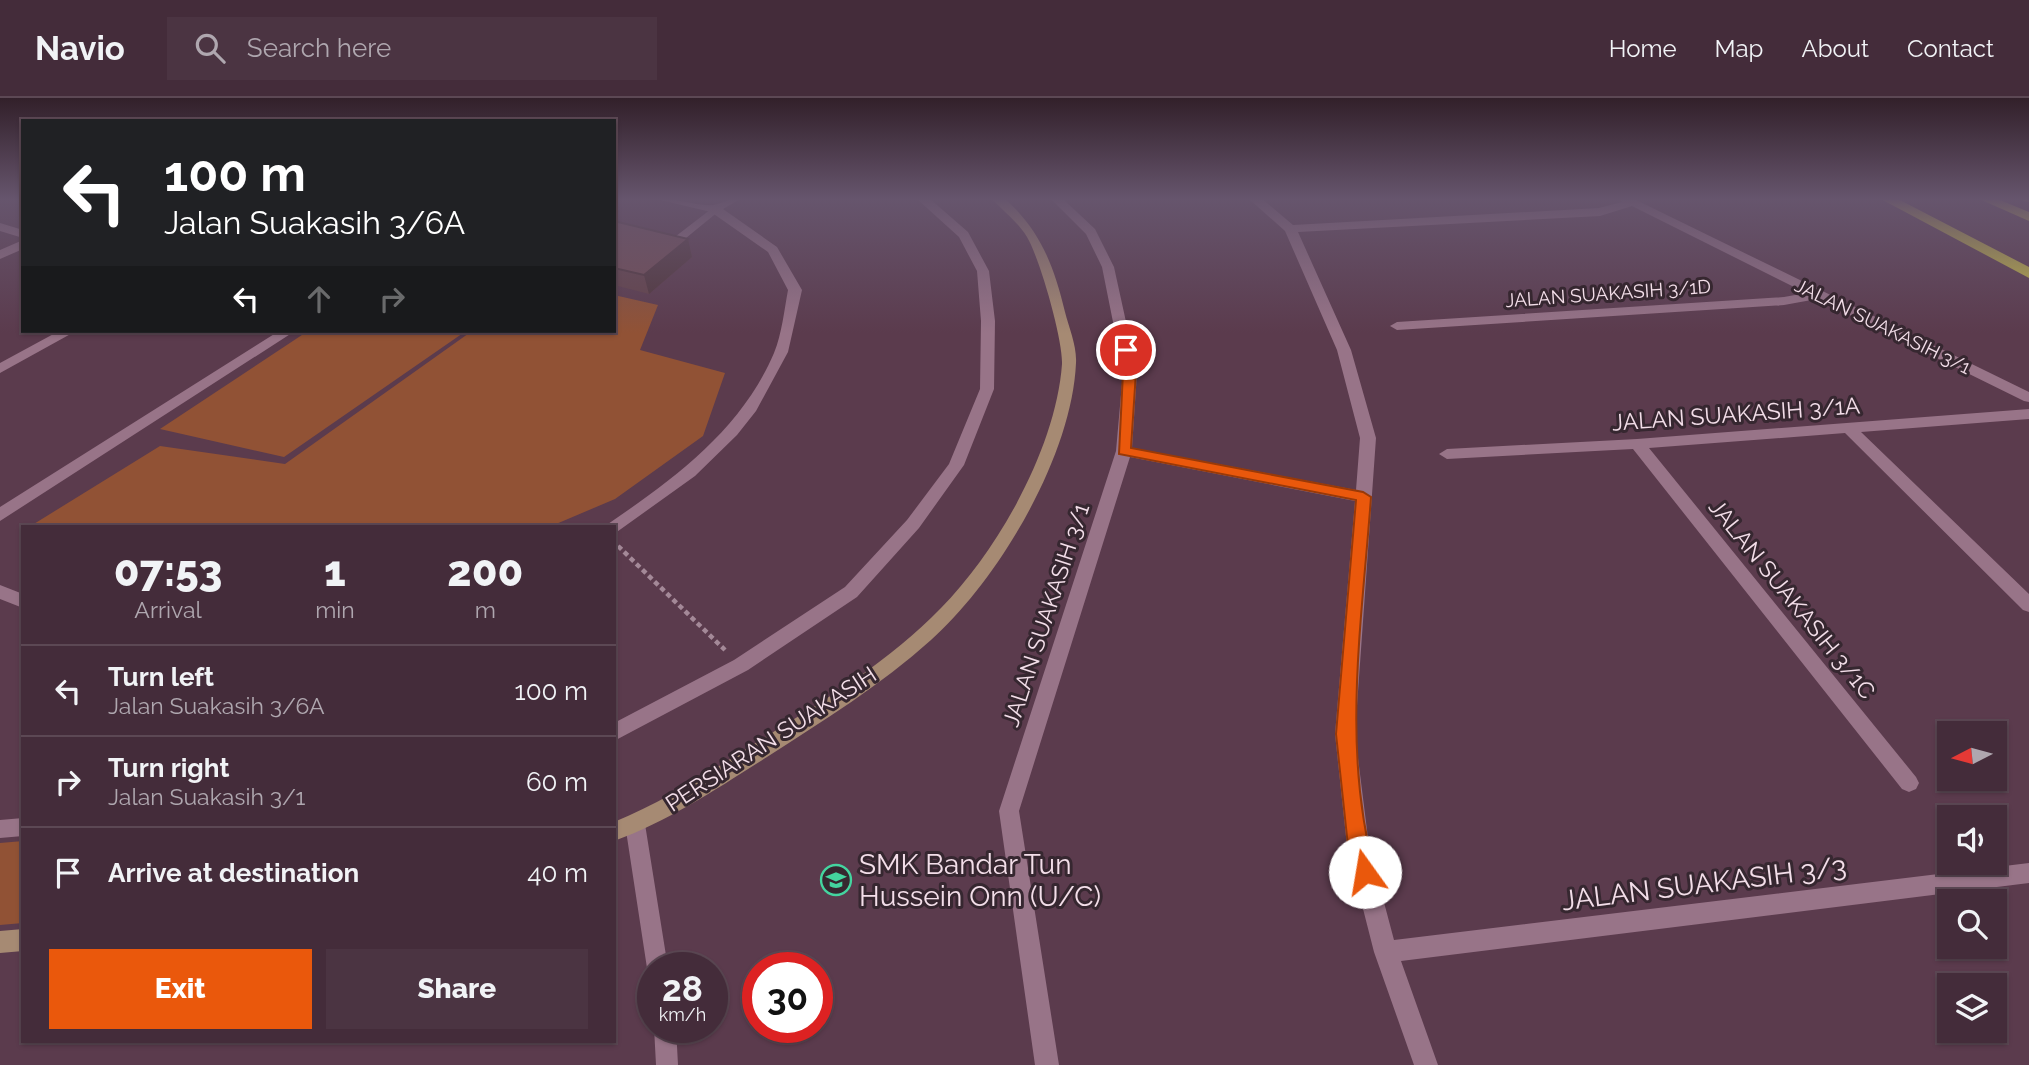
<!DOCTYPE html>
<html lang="en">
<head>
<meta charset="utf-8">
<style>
	body { margin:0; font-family:Raleway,sans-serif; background:#4b3442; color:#f1f3f6; height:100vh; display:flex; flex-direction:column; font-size:26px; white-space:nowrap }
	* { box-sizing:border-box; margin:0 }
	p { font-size:23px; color:#afa7af }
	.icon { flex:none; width:38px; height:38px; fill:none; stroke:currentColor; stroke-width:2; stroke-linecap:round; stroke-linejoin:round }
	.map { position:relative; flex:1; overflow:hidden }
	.sheet { position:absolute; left:21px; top:427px; width:595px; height:518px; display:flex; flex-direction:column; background:#442c3a; border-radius:0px; box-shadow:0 2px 5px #0004,0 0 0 2px #5c4854 }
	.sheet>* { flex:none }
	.banner { position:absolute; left:21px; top:21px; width:595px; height:214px; border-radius:0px; box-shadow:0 2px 5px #0004,0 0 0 2px #5c4854; background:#202124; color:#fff; overflow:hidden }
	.needle { width:46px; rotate:264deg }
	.tools { position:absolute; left:1937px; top:623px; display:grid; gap:14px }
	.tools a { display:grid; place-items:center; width:70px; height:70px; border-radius:0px; background:#442c3a; box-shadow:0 2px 5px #0004,0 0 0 2px #5c4854; font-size:35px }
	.speed { position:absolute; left:637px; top:854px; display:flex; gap:14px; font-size:35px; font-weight:700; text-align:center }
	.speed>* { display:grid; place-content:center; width:91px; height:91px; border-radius:50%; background:#442c3a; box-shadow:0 2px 5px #0004,0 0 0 2px #5c4854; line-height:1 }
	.speed small { font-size:18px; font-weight:400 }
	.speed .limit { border:10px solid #d22; background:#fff; color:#111 }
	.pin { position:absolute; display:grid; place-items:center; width:60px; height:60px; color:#fff; margin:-30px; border:4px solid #fff; border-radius:50%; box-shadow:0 2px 7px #0007 }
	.me { position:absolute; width:77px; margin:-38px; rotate:347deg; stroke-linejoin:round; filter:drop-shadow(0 0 5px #0008) }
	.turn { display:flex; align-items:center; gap:24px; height:147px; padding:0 28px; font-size:32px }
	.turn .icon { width:91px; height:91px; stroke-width:2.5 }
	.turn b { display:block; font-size:49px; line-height:60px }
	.lanes { display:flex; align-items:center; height:66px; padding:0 28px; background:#0003; justify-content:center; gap:35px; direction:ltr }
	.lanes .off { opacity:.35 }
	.eta { display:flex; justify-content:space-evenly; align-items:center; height:119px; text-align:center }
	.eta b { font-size:42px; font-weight:800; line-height:49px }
	.button { display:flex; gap:14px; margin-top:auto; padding:14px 28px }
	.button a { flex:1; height:80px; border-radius:0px; background:#ea580c; color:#fff; font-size:28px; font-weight:800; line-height:80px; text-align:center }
	.button a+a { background:#4b3442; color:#f1f3f6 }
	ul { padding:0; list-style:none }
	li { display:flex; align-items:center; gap:21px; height:91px; padding:0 28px; border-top:2px solid #5c4854 }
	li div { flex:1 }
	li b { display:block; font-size:26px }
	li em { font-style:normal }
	header { display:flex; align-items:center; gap:42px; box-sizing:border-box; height:98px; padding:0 35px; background:#442c3a; border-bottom:2px solid #5c4854 }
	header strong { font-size:33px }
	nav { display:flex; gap:38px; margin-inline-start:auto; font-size:24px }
	.search { width:490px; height:63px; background:#4b3442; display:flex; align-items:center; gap:18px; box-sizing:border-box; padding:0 24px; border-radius:0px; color:#afa7af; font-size:26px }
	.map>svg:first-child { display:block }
	.green { fill:#915235 }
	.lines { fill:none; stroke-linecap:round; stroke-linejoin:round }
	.path { stroke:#a48998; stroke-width:4.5; stroke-dasharray:5 3.5; stroke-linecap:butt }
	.lane { fill:#987488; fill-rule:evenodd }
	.street { fill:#987488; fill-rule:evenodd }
	.secondary { fill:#a68a73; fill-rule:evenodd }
	.highway { fill:#c7bd43; fill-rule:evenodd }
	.wall { fill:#634249 }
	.shaded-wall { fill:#50363c }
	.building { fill:#734d55; stroke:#50363c; stroke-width:2 }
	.route { fill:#ea580c; stroke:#983908; stroke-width:2 }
	.labels { text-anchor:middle; stroke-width:6; stroke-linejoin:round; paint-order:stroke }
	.far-street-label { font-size:19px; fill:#f3dee9; stroke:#362730 }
	.street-label { font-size:23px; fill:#f3dee9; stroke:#362730 }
	.near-poi-label { font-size:28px; fill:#f3dee9; stroke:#362730; text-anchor:start }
	.near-street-label { font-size:28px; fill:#f3dee9; stroke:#362730 }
</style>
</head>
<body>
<header>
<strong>Navio</strong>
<div class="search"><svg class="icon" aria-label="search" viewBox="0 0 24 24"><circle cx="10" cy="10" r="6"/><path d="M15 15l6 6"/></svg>Search here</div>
<nav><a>Home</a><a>Map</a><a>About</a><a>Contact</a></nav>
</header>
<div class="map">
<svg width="2029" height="967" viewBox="0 0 2029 967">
	<rect width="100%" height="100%" fill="#5b3b4d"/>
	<path class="green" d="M614,197L658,207L640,252L725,275L703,338L615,401L549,429H29L160,348L285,366L472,233H614Z
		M308,233H466L284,359L160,331Z
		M23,743V825L0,827V745Z"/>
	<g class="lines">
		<path class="path" d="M618,448L725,552"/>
		<path class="lane" d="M715,108L719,109V113L675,149H667V145Z
			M635,718L642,720L645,726L668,870H653V878L647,870L625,726L628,720Z
			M654,929H676L678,967H656Z"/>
		<path class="street" d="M652,100C669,99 704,109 714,107C725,104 730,100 742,100L723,111L777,149L802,192L788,254L756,313L737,337L695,378L614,436V429H606L608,426C675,380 741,332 774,255C782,235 784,213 788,192L768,154L711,114Z
			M916,100H929L968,134L989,173L995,223L994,291L964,367L919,430L857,499L748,572L614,643V625L734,562L845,489L907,422L949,366L980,291L981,223L977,173L959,139Z
			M1050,100H1062L1095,131L1114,169L1137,274L1132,350L1356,392L1360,340L1337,252L1285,133L1248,100H1261L1293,127L1599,110L1622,104L1618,100H1632L2029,294V304L2024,303L1817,201L1784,207L1397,232L1390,228L1397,224L1784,199L1806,195L1632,108L1600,118L1298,134L1351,252L1376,340L1355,636L1369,748L1394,842L2029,765V785L1401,863L1438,967H1414L1374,854L1347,748L1335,636L1355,403L1130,359L1019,713L1059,967H1035L999,713L1116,353L1123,274L1102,169L1086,136Z
			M0,125L23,132V140L0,133Z
			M23,142V151L0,161V152Z
			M59,233H76L0,275V265Z
			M279,233H295L0,423V409Z
			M2029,311V321L1861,334L2029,496V514L2023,512L1845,335L1649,350L1916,679L1919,685L1916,691L1909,694L1902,691L1633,351L1447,361L1439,356L1447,351L1637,341Z
			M0,487L23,496V510L0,501Z
			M23,720V738L0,740V722Z"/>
		<path class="secondary" d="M991,100H1004C1040,131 1054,168 1065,214C1069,230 1077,248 1076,265C1072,358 999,481 931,542C881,587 823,623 767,659C718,690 669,723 614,743V724C668,702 717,669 767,638C828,600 891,562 941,510C999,451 1056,349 1062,266C1063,242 1040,161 1027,139C1017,123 1003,113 991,100Z
			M23,831V853L0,855V833Z"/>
		<path class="highway" d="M1879,100H1896L2029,169V180Z
			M1977,100H1995L2029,114V123Z
			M2021,100H2029V104L2023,103Z"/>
	</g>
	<path class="wall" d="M614,123L688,141L692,159L649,196L614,187Z"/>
	<path class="shaded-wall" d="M614,100L619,114L614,118Z
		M688,141L692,159L649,196L644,177Z"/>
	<path class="building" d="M614,123L688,141L644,177L614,170Z"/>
	<linearGradient id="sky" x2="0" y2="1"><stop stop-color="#32202a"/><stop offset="0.43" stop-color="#66556d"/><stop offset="1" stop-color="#66556d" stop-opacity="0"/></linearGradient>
	<rect width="2029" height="235" fill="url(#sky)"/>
	<path class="route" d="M1126,248L1132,252L1136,274L1131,350L1363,394L1371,399C1362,524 1341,652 1375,774L1372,781L1365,783L1358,781L1348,748L1336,636L1356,402L1119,356L1123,274L1119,252Z"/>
	<defs>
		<g id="school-ring" transform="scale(1.575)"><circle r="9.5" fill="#362730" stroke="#44d49f" stroke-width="1.5"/><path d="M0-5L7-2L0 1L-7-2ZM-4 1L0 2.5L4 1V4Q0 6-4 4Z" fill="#44d49f"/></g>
	</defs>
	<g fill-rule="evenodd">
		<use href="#school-ring" x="836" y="782"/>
	</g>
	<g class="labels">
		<g class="far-street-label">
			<text transform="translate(1608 195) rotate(-4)" y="7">JALAN SUAKASIH 3/1D</text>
			<text transform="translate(1883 228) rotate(26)" y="7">JALAN SUAKASIH 3/1</text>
		</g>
		<g class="street-label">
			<text transform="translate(1736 316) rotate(-4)" y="8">JALAN SUAKASIH 3/1A</text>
			<text transform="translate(1792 501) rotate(51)" y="8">JALAN SUAKASIH 3/1C</text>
			<text transform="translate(1046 517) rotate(-72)" y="8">JALAN SUAKASIH 3/1</text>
			<text transform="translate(771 641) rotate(-33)" y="8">PERSIARAN SUAKASIH</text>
		</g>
		<g class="near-poi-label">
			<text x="859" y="776">SMK Bandar Tun<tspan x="859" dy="32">Hussein Onn (U/C)</tspan></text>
		</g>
		<g class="near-street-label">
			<text transform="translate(1704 785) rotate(-7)" y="10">JALAN SUAKASIH 3/3</text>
		</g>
	</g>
</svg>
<div class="tools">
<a><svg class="needle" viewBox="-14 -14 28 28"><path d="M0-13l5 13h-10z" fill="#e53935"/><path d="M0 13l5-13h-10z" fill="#afa7af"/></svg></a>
<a><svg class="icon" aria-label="sound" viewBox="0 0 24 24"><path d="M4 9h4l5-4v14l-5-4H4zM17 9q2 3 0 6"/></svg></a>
<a><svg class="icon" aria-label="search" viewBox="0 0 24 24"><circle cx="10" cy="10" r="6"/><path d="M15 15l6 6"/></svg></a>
<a><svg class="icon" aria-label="layers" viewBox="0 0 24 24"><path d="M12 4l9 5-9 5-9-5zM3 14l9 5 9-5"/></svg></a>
</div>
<div class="speed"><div>28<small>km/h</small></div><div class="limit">30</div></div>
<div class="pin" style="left:1126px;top:252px;background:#d93025"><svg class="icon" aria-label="arrive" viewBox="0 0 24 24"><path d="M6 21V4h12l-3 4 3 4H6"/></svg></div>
<svg class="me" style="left:1365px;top:774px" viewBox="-20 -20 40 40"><circle r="19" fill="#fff"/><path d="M0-13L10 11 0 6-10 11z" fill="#ea580c"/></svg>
<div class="banner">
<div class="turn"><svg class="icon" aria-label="left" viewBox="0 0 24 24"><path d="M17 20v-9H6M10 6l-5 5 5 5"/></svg><div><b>100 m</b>Jalan Suakasih 3/6A</div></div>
<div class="lanes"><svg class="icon" aria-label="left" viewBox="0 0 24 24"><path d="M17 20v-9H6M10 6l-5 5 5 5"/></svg><svg class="icon off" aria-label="ahead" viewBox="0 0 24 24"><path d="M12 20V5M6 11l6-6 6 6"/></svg><svg class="icon off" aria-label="right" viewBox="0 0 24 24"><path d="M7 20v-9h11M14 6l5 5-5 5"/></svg></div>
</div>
<section class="sheet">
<div class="eta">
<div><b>07:53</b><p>Arrival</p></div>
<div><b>1</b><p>min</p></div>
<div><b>200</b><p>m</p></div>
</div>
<ul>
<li><svg class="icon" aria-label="left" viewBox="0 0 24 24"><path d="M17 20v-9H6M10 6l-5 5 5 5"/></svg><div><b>Turn left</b><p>Jalan Suakasih 3/6A</p></div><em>100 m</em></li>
<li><svg class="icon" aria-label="right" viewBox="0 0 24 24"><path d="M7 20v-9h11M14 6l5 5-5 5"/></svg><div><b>Turn right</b><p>Jalan Suakasih 3/1</p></div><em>60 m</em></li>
<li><svg class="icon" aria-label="arrive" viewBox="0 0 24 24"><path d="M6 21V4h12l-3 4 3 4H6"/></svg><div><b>Arrive at destination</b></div><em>40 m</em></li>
</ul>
<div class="button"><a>Exit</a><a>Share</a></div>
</section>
</div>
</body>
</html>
